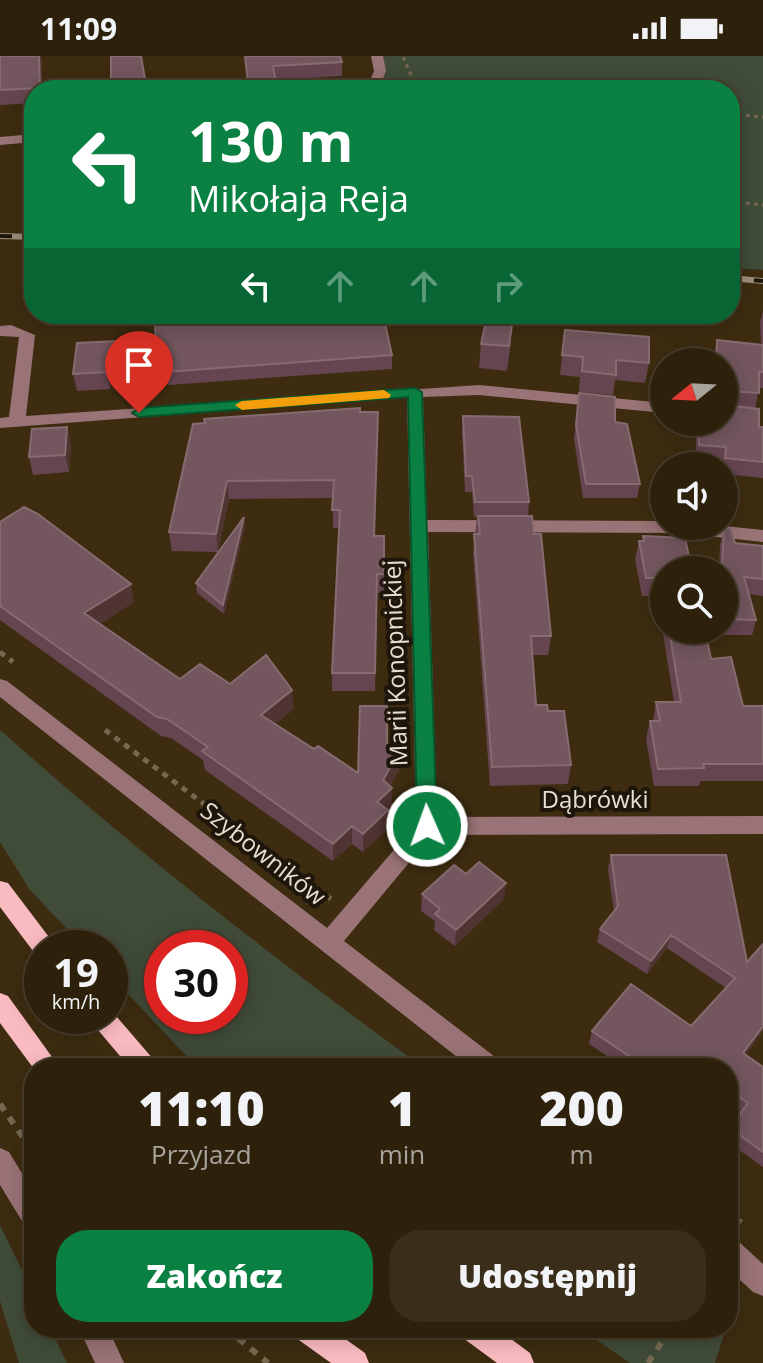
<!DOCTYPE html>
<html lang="pl">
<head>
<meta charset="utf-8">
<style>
	body { margin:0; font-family:"Open Sans",sans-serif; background:#3a2e1a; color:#f1f3f6; height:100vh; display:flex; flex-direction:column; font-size:30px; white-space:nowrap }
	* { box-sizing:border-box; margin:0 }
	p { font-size:26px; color:#a7a39d }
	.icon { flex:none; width:44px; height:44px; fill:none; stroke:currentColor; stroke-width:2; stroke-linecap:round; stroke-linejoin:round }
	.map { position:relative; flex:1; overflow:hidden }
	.panel { position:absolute; left:24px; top:1002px; width:714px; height:280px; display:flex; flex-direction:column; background:#2e210c; border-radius:32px; box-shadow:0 4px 20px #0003,0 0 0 2px #493e2d }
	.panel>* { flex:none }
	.top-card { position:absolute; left:24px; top:24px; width:716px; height:244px; border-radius:32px; box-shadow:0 4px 20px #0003,0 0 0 2px #493e2d; background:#0b8043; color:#fff; overflow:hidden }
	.needle { width:52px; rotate:252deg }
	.controls { position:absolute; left:650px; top:292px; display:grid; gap:16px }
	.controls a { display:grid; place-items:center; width:88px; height:88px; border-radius:50%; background:#2e210c; box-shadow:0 4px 20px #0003,0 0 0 2px #493e2d; font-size:40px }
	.speed { position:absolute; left:24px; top:874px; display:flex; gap:16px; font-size:40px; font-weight:700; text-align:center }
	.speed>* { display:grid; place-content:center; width:104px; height:104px; border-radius:50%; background:#2e210c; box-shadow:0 4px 20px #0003,0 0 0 2px #493e2d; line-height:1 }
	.speed small { font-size:20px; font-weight:400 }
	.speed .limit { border:12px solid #d22; background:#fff; color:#111 }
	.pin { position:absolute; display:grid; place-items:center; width:68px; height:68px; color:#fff; margin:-82px -34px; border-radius:50% 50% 50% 0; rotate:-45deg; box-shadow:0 0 8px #0007 }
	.pin .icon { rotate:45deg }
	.me { position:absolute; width:88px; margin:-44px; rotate:358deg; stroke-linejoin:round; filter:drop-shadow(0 0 6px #0008) }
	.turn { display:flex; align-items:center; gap:28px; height:168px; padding:0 32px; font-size:36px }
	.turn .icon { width:104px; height:104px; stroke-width:2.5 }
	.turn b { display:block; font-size:56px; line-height:68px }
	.lanes { display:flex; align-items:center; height:76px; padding:0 32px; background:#0003; justify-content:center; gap:40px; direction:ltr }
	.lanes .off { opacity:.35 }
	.eta { display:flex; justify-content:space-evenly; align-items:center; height:136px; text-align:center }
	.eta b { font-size:48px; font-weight:800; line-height:56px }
	.primary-button { display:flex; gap:16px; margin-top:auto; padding:16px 32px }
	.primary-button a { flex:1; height:92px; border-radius:32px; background:#0b8043; color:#fff; font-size:32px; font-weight:800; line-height:92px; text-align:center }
	.primary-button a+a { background:#3a2e1a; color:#f1f3f6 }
	.status { display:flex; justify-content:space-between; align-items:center; height:56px; padding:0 40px; background:#2e210c; direction:ltr }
	.status svg { height:22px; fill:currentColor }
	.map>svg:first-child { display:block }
	.green { fill:#404b38; fill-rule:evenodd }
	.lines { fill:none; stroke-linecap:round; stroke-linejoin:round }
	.path-far2 { stroke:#776850; stroke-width:3; stroke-dasharray:4 4; stroke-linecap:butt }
	.path-far1 { stroke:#776850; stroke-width:5; stroke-dasharray:6 6; stroke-linecap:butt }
	.path { stroke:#776850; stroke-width:6; stroke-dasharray:8 8; stroke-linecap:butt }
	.minor { fill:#997376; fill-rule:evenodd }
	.major { fill:#fabbc0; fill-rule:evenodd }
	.rail-casing { stroke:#9c8e79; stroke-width:6 }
	.rail { stroke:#1e160a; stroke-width:4; stroke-dasharray:12; stroke-linecap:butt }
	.wall { fill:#654550 }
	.shaded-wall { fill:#4f3431 }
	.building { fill:#73565e; stroke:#866b70; stroke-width:2 }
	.route { fill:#0b8043; stroke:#07532c; stroke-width:2 }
	.slow { fill:#f59e0b }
	.labels { text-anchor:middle; stroke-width:8; stroke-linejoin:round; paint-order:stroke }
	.street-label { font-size:24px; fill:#e9dece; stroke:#1e160a }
</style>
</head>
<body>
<div class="status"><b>11:09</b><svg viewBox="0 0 49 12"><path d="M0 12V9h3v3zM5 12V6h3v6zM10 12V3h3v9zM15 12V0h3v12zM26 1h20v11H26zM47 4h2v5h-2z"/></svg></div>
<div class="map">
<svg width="763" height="1307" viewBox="0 0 763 1307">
	<rect width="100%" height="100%" fill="#3d2c10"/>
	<path class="green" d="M377,0H763V214L730,212V34H385Z
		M0,674C136,795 277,905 424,1012H200L192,1006L110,919V892H85L30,834L0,786ZM230,892V960H162V892Z
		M0,1169L34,1239V1272H50L67,1307H19L0,1245Z
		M579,1272H726L715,1307H630Z"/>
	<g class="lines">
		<path class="path-far2" d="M403,1L418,34
			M417,32L444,34
			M730,58L763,61
			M730,145L763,149"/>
		<path class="path-far1" d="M0,596L13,606
			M105,674L331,843"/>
		<path class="path" d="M0,1048L29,1090
			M736,1169L744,1157
			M226,1272L268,1307
			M648,1307L671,1272"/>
		<path class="minor" d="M371,0H383L386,15L378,34H366L374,15Z
			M34,78V86L0,89V81Z
			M11,269L35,279L26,360L479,329L664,347V357L479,339L423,341L427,464L664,465V470H724L763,474V486L679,477L428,476L437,761L763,760V778L432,779L344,885L499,1004L502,1012H471L0,641V623L7,625L327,872L416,768L407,341L0,372V362L9,361L19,281L0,280V270Z
			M0,1092L9,1096L34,1137V1174L25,1170L0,1129Z
			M728,1182L738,1185L763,1208V1240L753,1236L728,1213Z
			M79,1272H108L124,1307H95Z"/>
		<path class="major" d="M0,825L8,827L52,885L56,892H42V901L36,899L0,851Z
			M0,937L8,940L60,1012L34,1013L0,967Z
			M110,953L154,1004L157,1012H130L93,968L89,960H110Z
			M292,1272H330L365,1297L369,1307H331L296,1282Z
			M459,1272H496L530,1297L534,1307H497L463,1282Z"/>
		<g class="rail-casing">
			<path id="rail" d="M0,180L34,181
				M730,222L763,225"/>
		</g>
		<use href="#rail" class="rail"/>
	</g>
	<path class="wall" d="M0,0H41L43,34H34V47L0,49Z
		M111,0H142V12L147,34H112Z
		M245,0L342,6V20L275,24Z
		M763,255V332H759L755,353L759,371H763V422L724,418V410H722V407L696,404V366H724V306H698L700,295L714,297L717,284L761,288L760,267Z
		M351,266L392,299V313L168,329L167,323L158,324L156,310Z
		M565,274L649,307L645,327L615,324L613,339L579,336L580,321L560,319Z
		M511,286L507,315L479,312L481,288Z
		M120,302L110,333L77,335L73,318Z
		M579,337L615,366L640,428L637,442H583L574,383Z
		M360,356L378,374L374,480H384V537H377L375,635H332V617L339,472H333V442L229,443L218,496L172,495L169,476L193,368Z
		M463,360L529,446L528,460L534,478L551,580L548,599H532L536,649L548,655L571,709L568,728L490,730L473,497L477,461H474L472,436H465L462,375Z
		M67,371L71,389L69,416L33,419L29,401Z
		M0,466L134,546L100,568L180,623L230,628L294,653L275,668L314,693L358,717L387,696L399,714L390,730L392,750L388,754V772L363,796L352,788L333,805L205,714L203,704L171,682L161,680L0,564Z
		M245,470L224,558L197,537L196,527Z
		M724,473L735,487L763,490V540L749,538L756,564L752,579H717V574H724V514H719L720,489Z
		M643,480L664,514V574H705L711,603L743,650H763V725H700L699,730H654L646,683L650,665H653L656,646H674L657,540H642L635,503L639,485H642Z
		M611,799H726L746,999L763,1011V1111L728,1086V1077L740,1058L728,1049V1012H625L589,988L592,975L691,970L726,932L667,892L647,918L597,886L600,873L614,855L608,813Z
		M466,818L504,843L455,890L434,874L435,865L421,855L422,838Z"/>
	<path class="shaded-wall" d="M39,0H41L43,34H41Z
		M117,285L120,302L110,333L107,316Z
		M67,371L71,389L69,416L65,399Z
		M227,425L229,443L218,496L216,478Z
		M244,461L245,470L224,558L223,549Z
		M131,528L134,546L88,576L84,557Z
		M292,634L294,653L263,678L261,659Z
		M399,696V714L384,740L392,732V750L377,764V746L383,724Z
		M388,754V772L363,796V778Z
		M352,770V788L333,805V788Z
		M506,827L504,843L455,890L456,874Z
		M671,879L667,892L647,918L651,905Z
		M763,970V975L738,1010L743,997Z"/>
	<path class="building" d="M0,0H39L40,32L0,34Z
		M111,0H141L146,29L111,30Z
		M245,0H340L342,6L273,10L277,34H230L229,28L248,27Z
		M155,258H350L351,266L384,263L392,299L166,316V310H156Z
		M487,260L513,262L509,290L481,288Z
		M565,274L649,281V307L616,304V319L582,315L583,301L562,299Z
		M717,284L763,289V316H759V337L726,335L725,349L759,353V371H763V406L725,402L726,391L699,389V366H724V306H700V295L717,297Z
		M117,285L107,316L73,318L77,287Z
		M579,337L615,341V366L627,368L640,428H586L576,369Z
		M360,352V356H378L374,480H384V518H377L375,617H332L340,454H332L334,424L227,425L216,478L169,476L193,368L205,367L204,363Z
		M463,360L519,361L529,446H475L472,420H466Z
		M67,371L65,399L29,401L32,373Z
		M24,451L38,458L131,528L84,557L180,623L200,608L230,628L266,599L292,634L261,659L314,693L318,690L358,717L360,650H387V696H399L383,724L392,732L377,746L388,754L363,778L352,770L333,788L202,695L208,691L167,663L157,661L0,550V466Z
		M478,460H532L534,478H541L551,580H531L536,649H547L548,655H564L571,709L492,711L474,478H480Z
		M244,461L223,549L196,527Z
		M730,472L735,487L763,490V523L744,521L756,564L724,563V514H722L724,473Z
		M643,480L685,482L692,514H664V543L661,522H646L639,485H644Z
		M669,574H705L711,603L731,601L743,650H763V708H703L704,712L658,713L650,665H660L656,646H681Z
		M611,799H726L747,906L763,888V970L743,997L763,1011V1096L730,1072L748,1047L728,1034V1012H647L592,975L631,928L691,970L735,922L671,879L651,905L600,873L618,850Z
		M479,806L506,827L456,874L435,858L440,853L422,838L454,809L466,818Z"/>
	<path class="route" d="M415,332L422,336L437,770L434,776H420L417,770L408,341L139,361L132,357L139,352Z"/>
	<path class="slow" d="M384,334L391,339L389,342L242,354L235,349L242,345Z"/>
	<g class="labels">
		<g class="street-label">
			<text transform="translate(396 607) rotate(-92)" y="8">Marii Konopnickiej</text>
			<text x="595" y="752">Dąbrówki</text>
			<text transform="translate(263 798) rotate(38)" y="8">Szybowników</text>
		</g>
	</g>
</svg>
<div class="controls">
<a><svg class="needle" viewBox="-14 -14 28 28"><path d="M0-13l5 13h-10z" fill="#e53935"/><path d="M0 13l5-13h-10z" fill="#a7a39d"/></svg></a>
<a><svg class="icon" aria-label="sound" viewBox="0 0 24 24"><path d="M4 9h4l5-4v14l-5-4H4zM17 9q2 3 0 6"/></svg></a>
<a><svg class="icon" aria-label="search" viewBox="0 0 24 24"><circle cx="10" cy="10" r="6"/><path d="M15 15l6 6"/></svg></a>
</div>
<div class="speed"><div>19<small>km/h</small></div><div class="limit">30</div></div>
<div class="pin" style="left:139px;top:357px;background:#d93025"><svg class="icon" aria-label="arrive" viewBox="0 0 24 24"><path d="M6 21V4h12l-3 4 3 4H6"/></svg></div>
<svg class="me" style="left:427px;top:770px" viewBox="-20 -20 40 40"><circle r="17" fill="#0b8043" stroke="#fff" stroke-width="3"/><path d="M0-11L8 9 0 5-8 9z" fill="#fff"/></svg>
<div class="top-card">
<div class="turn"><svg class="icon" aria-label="left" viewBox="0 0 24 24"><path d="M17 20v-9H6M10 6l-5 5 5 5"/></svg><div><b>130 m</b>Mikołaja Reja</div></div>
<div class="lanes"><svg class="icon" aria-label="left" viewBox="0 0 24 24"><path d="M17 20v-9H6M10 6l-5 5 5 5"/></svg><svg class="icon off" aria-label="ahead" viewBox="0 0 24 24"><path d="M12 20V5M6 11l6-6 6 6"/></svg><svg class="icon off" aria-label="ahead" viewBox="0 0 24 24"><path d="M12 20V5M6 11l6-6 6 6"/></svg><svg class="icon off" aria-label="right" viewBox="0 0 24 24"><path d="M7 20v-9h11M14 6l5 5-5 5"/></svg></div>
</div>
<section class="panel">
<div class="eta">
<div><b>11:10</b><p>Przyjazd</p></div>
<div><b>1</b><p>min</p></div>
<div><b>200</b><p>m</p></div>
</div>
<div class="primary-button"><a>Zakończ</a><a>Udostępnij</a></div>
</section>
</div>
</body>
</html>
